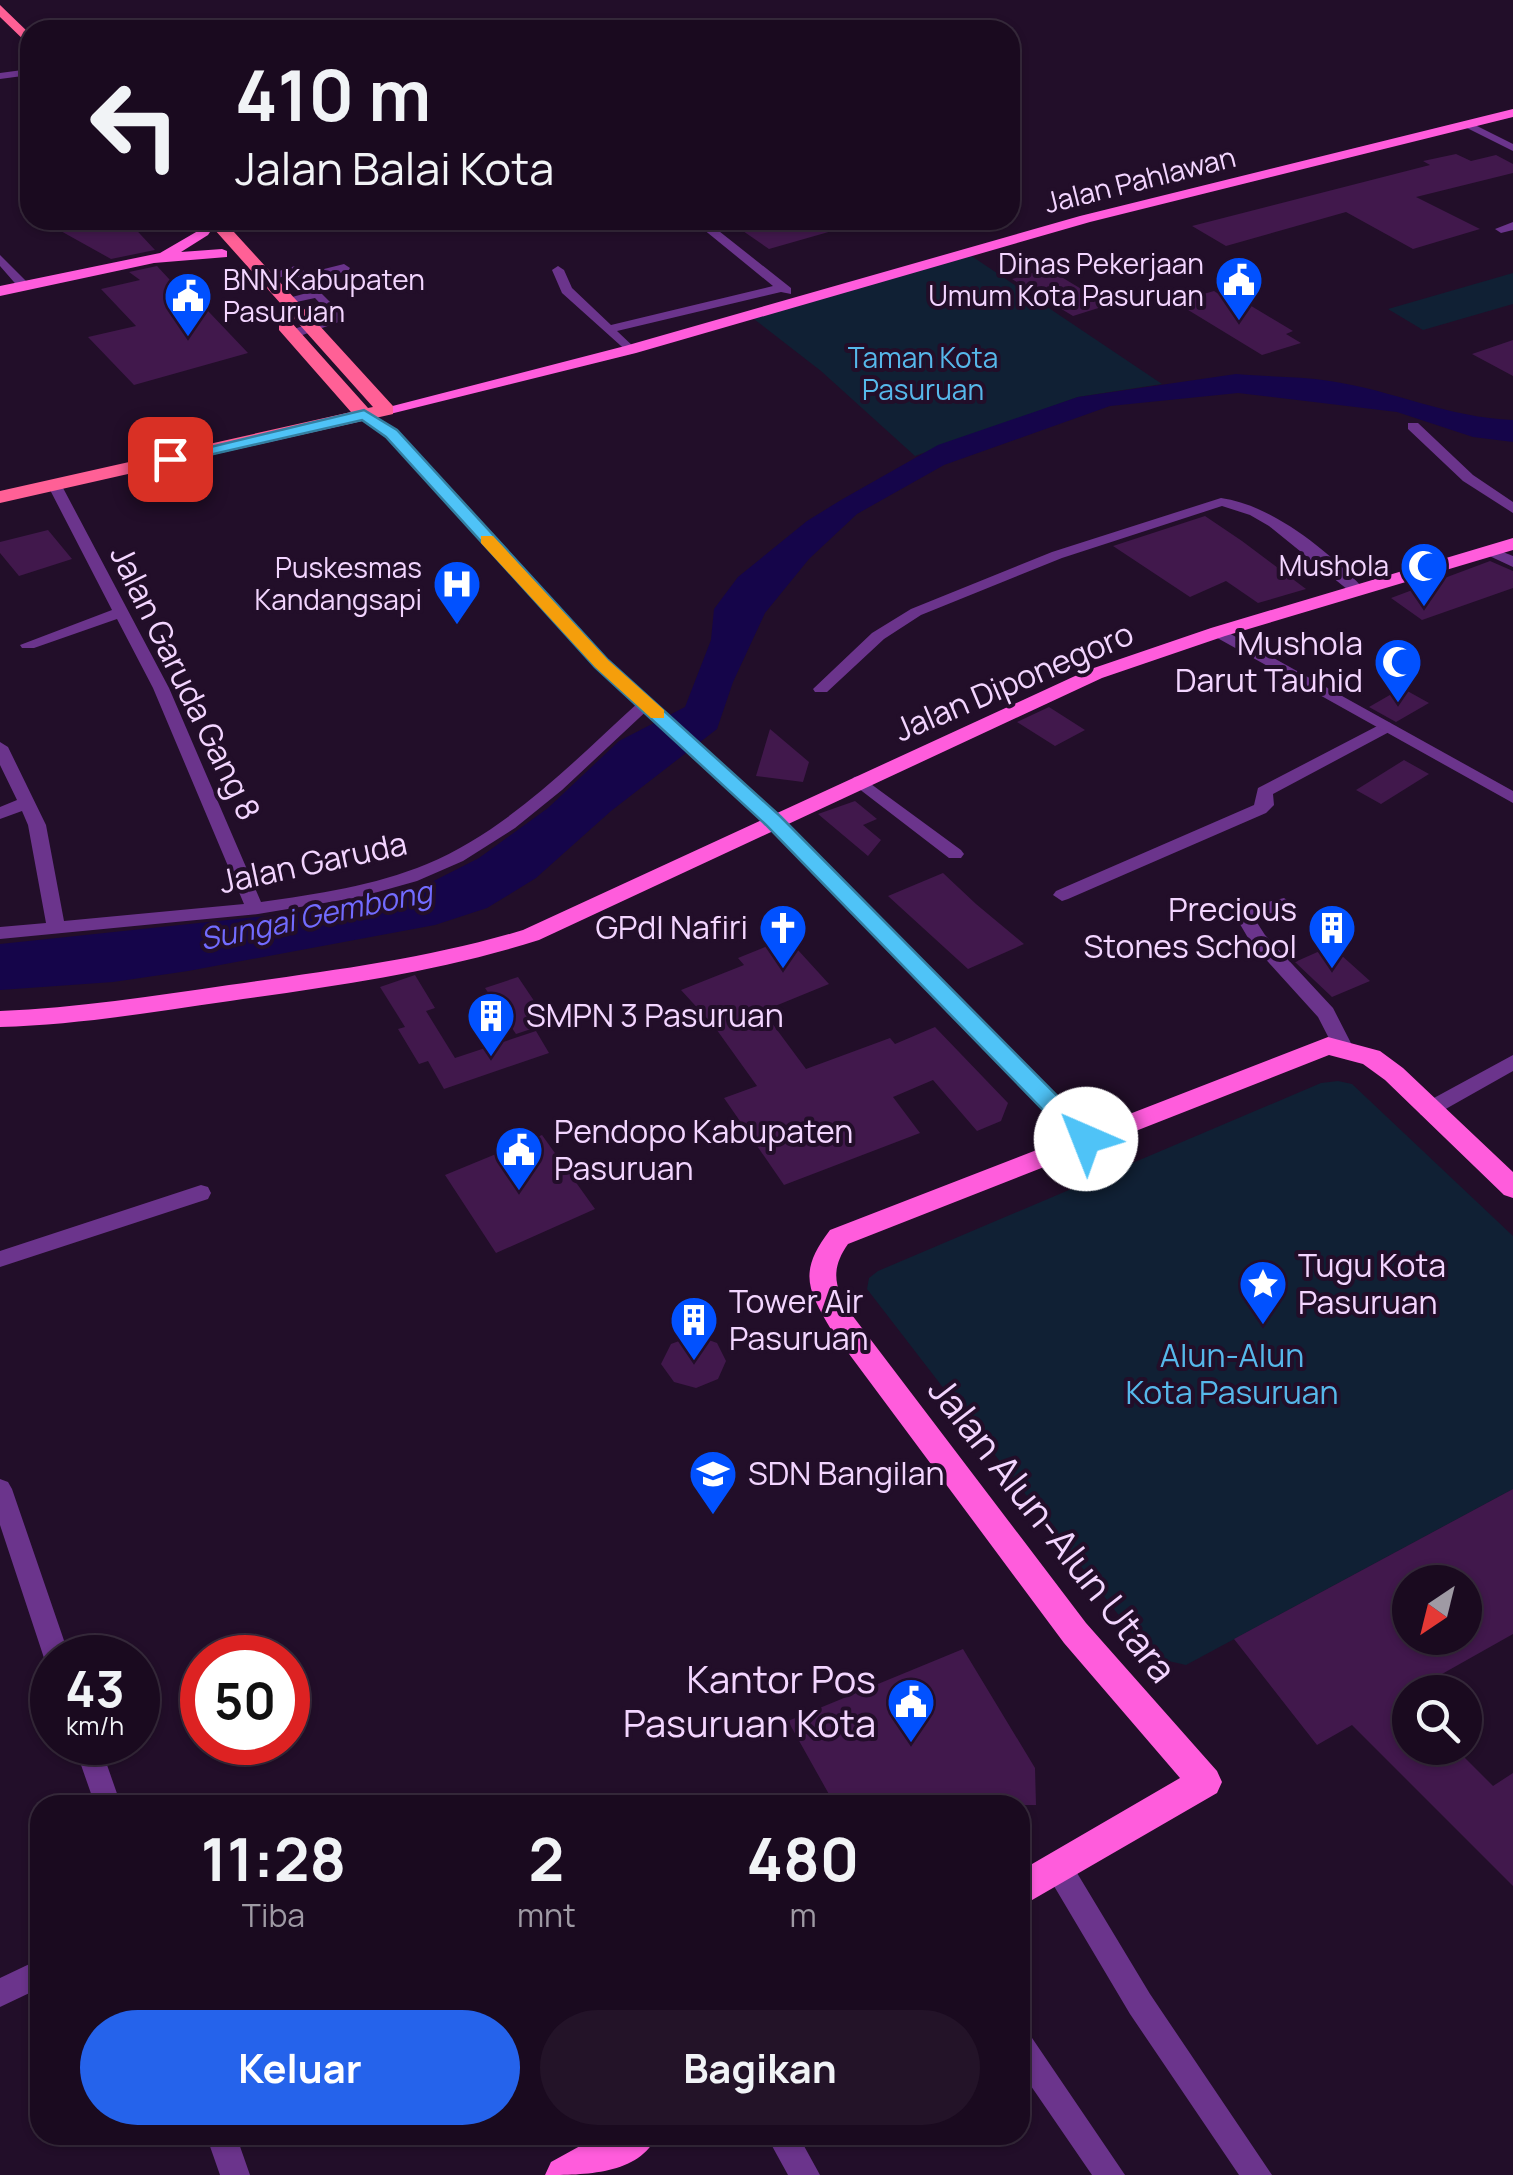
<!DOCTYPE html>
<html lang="id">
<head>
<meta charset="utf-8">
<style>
	body { margin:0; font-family:Manrope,sans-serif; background:#231328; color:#f1f3f6; height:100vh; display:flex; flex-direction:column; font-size:38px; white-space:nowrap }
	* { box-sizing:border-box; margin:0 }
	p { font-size:32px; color:#9f9aa4 }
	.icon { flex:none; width:55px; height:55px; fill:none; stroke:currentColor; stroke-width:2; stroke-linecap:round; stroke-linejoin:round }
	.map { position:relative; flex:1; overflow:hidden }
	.details { position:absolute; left:30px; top:1795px; width:1000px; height:350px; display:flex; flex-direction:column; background:#1a0a1f; border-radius:30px; box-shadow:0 2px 8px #0004,0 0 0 2px #382b3d }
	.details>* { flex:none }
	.banner { position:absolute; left:20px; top:20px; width:1000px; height:210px; border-radius:30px; box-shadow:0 2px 8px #0004,0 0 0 2px #382b3d; background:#1a0a1f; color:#f1f3f6; overflow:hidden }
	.needle { width:65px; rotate:215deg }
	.controls { position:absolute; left:1392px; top:1565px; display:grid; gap:20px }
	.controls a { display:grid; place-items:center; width:90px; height:90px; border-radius:50%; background:#1a0a1f; box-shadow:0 2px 8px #0004,0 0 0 2px #382b3d; font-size:50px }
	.speed { position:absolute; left:30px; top:1635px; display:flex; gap:20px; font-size:50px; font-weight:700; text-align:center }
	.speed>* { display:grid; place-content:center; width:130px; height:130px; border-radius:50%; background:#1a0a1f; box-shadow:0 2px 8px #0004,0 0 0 2px #382b3d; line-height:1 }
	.speed small { font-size:25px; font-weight:400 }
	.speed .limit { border:15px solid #d22; background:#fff; color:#111 }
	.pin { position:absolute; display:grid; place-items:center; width:85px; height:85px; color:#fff; margin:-42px; border-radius:20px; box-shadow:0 5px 15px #0006 }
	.me { position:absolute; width:110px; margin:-55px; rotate:316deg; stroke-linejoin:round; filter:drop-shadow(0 0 8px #0008) }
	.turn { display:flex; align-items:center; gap:35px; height:210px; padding:0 50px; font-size:45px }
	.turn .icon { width:130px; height:130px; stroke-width:2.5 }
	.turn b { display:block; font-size:70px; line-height:85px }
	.eta { display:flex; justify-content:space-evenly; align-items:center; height:170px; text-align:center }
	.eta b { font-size:60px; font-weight:700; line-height:70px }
	.cta { display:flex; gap:20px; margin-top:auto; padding:20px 50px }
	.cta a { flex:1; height:115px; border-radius:60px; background:#2563eb; color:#fff; font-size:40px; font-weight:700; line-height:115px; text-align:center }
	.cta a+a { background:#231328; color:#f1f3f6 }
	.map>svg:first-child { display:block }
	.green { fill:#102034 }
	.water { fill:#15054a }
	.building { fill:#41184c; fill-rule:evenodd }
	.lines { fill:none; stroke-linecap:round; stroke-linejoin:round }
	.minor { fill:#6b348c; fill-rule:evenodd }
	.tertiary { fill:#6b348c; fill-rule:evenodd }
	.secondary { fill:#c66cff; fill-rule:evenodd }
	.primary { fill:#ff5cdc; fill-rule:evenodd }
	.trunk { fill:#ff6096; fill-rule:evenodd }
	.route { fill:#4fc3f7; stroke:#337fa1; stroke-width:2.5 }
	.slow { fill:#f59e0b }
	.labels { text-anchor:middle; stroke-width:8; stroke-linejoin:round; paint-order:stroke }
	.far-street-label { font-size:28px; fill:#f3d5ff; stroke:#220e29 }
	.far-poi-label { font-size:28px; fill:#f3d5ff; stroke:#220e29; text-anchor:end }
	.far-park-label { font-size:28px; fill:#56b8ea; stroke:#220e29 }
	.far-water-label { font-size:30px; font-style:italic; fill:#726bff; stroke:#220e29 }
	.poi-label { font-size:32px; fill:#f3d5ff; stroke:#220e29; text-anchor:start }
	.street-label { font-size:32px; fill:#f3d5ff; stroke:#220e29 }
	.park-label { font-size:32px; fill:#56b8ea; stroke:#220e29 }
	.near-street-label { font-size:38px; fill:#f3d5ff; stroke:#220e29 }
	.near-poi-label { font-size:38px; fill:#f3d5ff; stroke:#220e29; text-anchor:end }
</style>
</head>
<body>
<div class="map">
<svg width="1513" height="2175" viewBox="0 0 1513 2175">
	<rect width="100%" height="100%" fill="#220e29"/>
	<path class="green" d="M970,255L1162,384L1078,397L915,456L821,371L750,316Z
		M1513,273V304L1423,330L1388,309Z
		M1338,1081L1352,1084L1513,1236V1489L1186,1665L1151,1657L867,1289L869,1278L878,1271L1321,1083Z"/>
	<path class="water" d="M1236,374C1267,377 1299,376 1330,381C1392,390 1450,418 1513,420V442L1473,437L1397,412L1238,393L1110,406L944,465L857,514L809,559L765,613L733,682L717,729L611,811L536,878L487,908L435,925L188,971L113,982L0,990V944L333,909L410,893L479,858L548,808L619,741L685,707L711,640L714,609L738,577L807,521L841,500L938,445L1078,397Z"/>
	<path class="building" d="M1456,154L1471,161L1496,155L1513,164V173L1416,197L1480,229L1413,249L1346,212L1226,246L1192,226L1430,165L1423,161Z
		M41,220H127L155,250L111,259Z
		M727,220H845L846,227L769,249Z
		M1059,265L1063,278L1108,305L1073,316L1012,279Z
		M157,266L182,293L189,291L248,353L134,385L88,337L136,326L101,289L140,280L129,272Z
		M1214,291L1225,298L1233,295L1293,331L1286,334L1301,343L1262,355L1175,302Z
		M1513,340V376L1472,354Z
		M1205,516L1242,541L1306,589L1258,603L1226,581L1190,597L1113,546Z
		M48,530L72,559L19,576L0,553V542Z
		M1490,561L1513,571V588L1422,620L1391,598Z
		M1402,688L1429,703L1396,722L1369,707Z
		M1049,707L1085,730L1055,746L1017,722Z
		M770,729L809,762L803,782L756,776Z
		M1404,760L1429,774L1381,804L1356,790Z
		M855,801L877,819L863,825L881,840L868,856L818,814Z
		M943,873L976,904L1024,944L968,969L888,896Z
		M787,938L829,984L763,1011L806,1069L890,1038L895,1044L935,1027L1008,1103L1001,1121L977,1131L933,1080L893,1097L920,1133L784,1185L724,1098L757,1086L714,1026L681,990L744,965L738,958Z
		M1331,946L1370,981L1332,997L1295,962Z
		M415,975L435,1008L426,1011L455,1058L536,1031L549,1053L444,1089L428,1061L419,1064L398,1029L405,1027L380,987Z
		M518,977L549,1023L516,1034L485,988Z
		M542,1135L595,1209L496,1253L445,1175Z
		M695,1335L717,1343L726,1361L718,1379L696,1388L674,1382L661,1364L671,1344Z
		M1513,1489V1634L1410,1692V1748H1455L1493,1786L1513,1773V1886L1352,1725L1317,1745L1234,1639ZM1410,1582H1465V1638H1410Z
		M963,1649L1035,1768L1036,1805H835L788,1721Z"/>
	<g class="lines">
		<path class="minor" d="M30,69V75L0,79V73Z
			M1467,121L1513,144V151L1463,126V122Z
			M692,220H705L791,288V294L781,292L617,331L637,350L630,354L562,293L552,270L558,266L564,270L572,288L611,325L773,286Z
			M1513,222V230L1501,233L1495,229Z
			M0,255L28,283V289H20L0,266Z
			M344,264L350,268L348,271L306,281L293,274L266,281L260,277L295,266L308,273Z
			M318,290L347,319L297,337H287V331L333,317L315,298L287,304L281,300Z
			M1408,423H1418L1473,475L1513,502V513L1463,481L1408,429Z
			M55,482L62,486L169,688L261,902C317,894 374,886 427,864C510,829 575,760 640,701L646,699L654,704L562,790L515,828L463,861L417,881L360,897L258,914L0,939V927L46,923L28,825L22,811L0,819V807L17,800L0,765V742L8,747L46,825L64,921L244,904L153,688L117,619L34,648H22L20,645L112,610L48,486Z
			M1221,498C1273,505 1331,553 1366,591L1358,596L1353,594L1269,526L1250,515L1222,506L1062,558L921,615L884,639L827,692H815L813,689L872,633L911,609L1052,552Z
			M1488,546L1513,556V567L1483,553L1481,550Z
			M1385,722L1391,723V731L1273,794L1274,805L1266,813L1068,899L1062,901L1053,895L1056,891L1254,805L1258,788Z
			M860,776L961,850L964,854L961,858H949L854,785L851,781L854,777Z
			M1284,898L1293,904L1290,908L1267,914L1256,921L1265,935L1333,1008L1353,1047L1350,1052H1336L1318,1017L1251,943L1237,919L1255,905Z
			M201,1185L208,1187L211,1193L208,1199L0,1267V1251Z
			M1058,1854L1068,1858L1150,1994L1272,2175H1239L1130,2014L1048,1876L1044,1867L1048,1858Z
			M40,1959V1988L0,2007V1978Z
			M1020,2031L1030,2035L1125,2175H1092L1020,2070Z"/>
		<path class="tertiary" d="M1218,627L1513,791V803L1212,635L1210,632Z
			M1513,1055V1071L1435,1115H1421L1418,1110L1421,1105Z
			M0,1479L8,1482L12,1489L70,1658H52V1668L44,1658L0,1525Z
			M73,1742H99L121,1805H95Z
			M206,2135H236L250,2175H220Z
			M766,2135H798L820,2175H788Z"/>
		<path class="secondary" d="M359,412H369L396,431L608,661L779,817L1093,1134L1096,1139L1093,1144H1079L767,825L596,667L386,437L359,418Z"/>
		<path class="primary" d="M1513,109V117L1090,222L636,353L386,415L377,410L625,346L1080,216Z
			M203,228L210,232L208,235L181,252L222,249L227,251V257L154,263L0,296V286L160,253Z
			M1513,538V550L1225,636L1102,678L539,940C438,972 335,986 230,1001C153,1012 77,1025 0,1027V1011C77,1008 153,996 229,985C328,971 427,959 523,930L1088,670L1211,628Z
			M1328,1037L1380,1051L1403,1068L1513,1172V1198L1504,1195L1385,1080L1363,1064L1329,1055L848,1244C829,1271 835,1289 852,1315L1086,1623L1217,1771L1222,1782L1217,1793L1020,1907V1871L1180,1778L1064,1643L832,1331C807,1289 798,1272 830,1230Z
			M600,2135H657C640,2175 583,2175 545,2175L551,2162Z"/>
		<path class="trunk" d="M0,5L30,34V46L0,17Z
			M206,220H223L393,406V414L0,503V491L351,412L279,330V322H291L368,408L373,407Z"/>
	</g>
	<path class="route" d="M364,410L397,430L608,660L780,816L1094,1133L1097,1139L1094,1145H1077L766,825L595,667L386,437L362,420L170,464L161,459Z"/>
	<path class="slow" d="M481,536H493L608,660L664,710V718H651L595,667L481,543Z"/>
	<defs>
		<g id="civic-pin" transform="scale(2.5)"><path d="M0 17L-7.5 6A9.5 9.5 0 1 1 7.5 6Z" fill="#0151ff" stroke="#220e29"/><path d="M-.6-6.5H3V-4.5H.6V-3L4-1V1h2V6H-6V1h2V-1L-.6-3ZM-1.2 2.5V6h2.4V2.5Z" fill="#fff"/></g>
		<g id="mosque-pin" transform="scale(2.5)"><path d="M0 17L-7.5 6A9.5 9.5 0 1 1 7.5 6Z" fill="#0151ff" stroke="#220e29"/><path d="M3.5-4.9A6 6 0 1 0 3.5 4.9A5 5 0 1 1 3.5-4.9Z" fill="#fff"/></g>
		<g id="hospital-pin" transform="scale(2.5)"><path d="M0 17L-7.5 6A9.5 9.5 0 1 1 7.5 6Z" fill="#0151ff" stroke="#220e29"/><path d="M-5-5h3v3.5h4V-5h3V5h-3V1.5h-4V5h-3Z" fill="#fff"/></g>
		<g id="church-pin" transform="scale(2.5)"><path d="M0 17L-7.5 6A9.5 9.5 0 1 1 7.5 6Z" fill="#0151ff" stroke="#220e29"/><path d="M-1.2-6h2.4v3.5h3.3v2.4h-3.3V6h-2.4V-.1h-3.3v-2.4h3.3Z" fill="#fff"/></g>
		<g id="building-pin" transform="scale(2.5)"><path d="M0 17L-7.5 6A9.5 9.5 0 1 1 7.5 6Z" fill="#0151ff" stroke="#220e29"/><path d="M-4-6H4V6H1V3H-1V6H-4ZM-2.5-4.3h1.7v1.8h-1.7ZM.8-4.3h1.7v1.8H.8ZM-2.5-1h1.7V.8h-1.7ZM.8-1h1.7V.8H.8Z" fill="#fff"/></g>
		<g id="sight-pin" transform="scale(2.5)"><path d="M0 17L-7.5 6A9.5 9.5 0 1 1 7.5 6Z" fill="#0151ff" stroke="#220e29"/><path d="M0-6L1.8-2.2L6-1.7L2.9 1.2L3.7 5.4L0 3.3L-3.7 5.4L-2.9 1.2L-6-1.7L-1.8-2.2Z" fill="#fff"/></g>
		<g id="school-pin" transform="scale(2.5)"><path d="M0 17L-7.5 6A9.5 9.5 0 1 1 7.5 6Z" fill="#0151ff" stroke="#220e29"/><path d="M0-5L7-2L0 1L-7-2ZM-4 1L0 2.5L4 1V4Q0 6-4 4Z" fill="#fff"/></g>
	</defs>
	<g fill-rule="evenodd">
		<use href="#civic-pin" x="1239" y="280"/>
		<use href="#civic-pin" x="188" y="296"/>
		<use href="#mosque-pin" x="1424" y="566"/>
		<use href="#hospital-pin" x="457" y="584"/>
		<use href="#mosque-pin" x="1398" y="662"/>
		<use href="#church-pin" x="783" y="928"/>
		<use href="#building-pin" x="1332" y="928"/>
		<use href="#building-pin" x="491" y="1016"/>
		<use href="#civic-pin" x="519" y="1150"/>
		<use href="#sight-pin" x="1263" y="1284"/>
		<use href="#building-pin" x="694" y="1320"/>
		<use href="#school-pin" x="713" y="1474"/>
		<use href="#civic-pin" x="911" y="1702"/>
	</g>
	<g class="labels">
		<g class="far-street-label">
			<text transform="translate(1140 180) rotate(-14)" y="10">Jalan Pahlawan</text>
		</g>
		<g class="far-poi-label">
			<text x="1204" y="274">Dinas Pekerjaan<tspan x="1204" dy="32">Umum Kota Pasuruan</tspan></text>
			<text x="223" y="290" text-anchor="start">BNN Kabupaten<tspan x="223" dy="32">Pasuruan</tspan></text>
			<text x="1389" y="576">Mushola</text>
			<text x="422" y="578">Puskesmas<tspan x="422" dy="32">Kandangsapi</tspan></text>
		</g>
		<g class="far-park-label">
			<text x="923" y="368">Taman Kota<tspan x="923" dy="32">Pasuruan</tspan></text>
		</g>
		<g class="far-water-label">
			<text transform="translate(316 916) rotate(-12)" y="10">Sungai Gembong</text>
		</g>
		<g class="poi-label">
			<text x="1363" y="655" text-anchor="end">Mushola<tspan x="1363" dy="37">Darut Tauhid</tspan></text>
			<text x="1297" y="921" text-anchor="end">Precious<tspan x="1297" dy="37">Stones School</tspan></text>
			<text x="748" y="939" text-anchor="end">GPdI Nafiri</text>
			<text x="526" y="1027">SMPN 3 Pasuruan</text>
			<text x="554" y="1143">Pendopo Kabupaten<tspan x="554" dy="37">Pasuruan</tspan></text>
			<text x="1298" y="1277">Tugu Kota<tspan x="1298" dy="37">Pasuruan</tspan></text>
			<text x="729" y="1313">Tower Air<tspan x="729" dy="37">Pasuruan</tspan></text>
			<text x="748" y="1485">SDN Bangilan</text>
		</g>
		<g class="street-label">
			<text transform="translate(1014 682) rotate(-23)" y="11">Jalan Diponegoro</text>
			<text transform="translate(185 683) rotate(64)" y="11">Jalan Garuda Gang 8</text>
			<text transform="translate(313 863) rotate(-12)" y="11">Jalan Garuda</text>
		</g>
		<g class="park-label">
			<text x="1232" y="1367">Alun-Alun<tspan x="1232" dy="37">Kota Pasuruan</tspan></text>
		</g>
		<g class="near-street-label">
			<text transform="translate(1052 1530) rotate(52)" y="13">Jalan Alun-Alun Utara</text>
		</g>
		<g class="near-poi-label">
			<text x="876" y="1693">Kantor Pos<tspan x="876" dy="44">Pasuruan Kota</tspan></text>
		</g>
	</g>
</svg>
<div class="controls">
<a><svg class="needle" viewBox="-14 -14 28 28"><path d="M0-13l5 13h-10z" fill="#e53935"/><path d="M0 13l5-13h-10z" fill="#9f9aa4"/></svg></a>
<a><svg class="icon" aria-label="search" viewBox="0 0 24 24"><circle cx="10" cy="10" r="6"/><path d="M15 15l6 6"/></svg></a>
</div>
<div class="speed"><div>43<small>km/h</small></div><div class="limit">50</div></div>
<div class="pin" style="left:170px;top:459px;background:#d93025"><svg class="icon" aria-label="arrive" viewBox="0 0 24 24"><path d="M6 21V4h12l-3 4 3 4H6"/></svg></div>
<svg class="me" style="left:1086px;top:1139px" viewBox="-20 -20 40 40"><circle r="19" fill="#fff"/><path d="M0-13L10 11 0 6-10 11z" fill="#4fc3f7"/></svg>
<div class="banner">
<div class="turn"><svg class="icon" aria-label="left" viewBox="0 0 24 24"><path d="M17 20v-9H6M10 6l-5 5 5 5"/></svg><div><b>410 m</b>Jalan Balai Kota</div></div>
</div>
<section class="details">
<div class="eta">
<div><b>11:28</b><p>Tiba</p></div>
<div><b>2</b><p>mnt</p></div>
<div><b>480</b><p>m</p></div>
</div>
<div class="cta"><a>Keluar</a><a>Bagikan</a></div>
</section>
</div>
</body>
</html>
